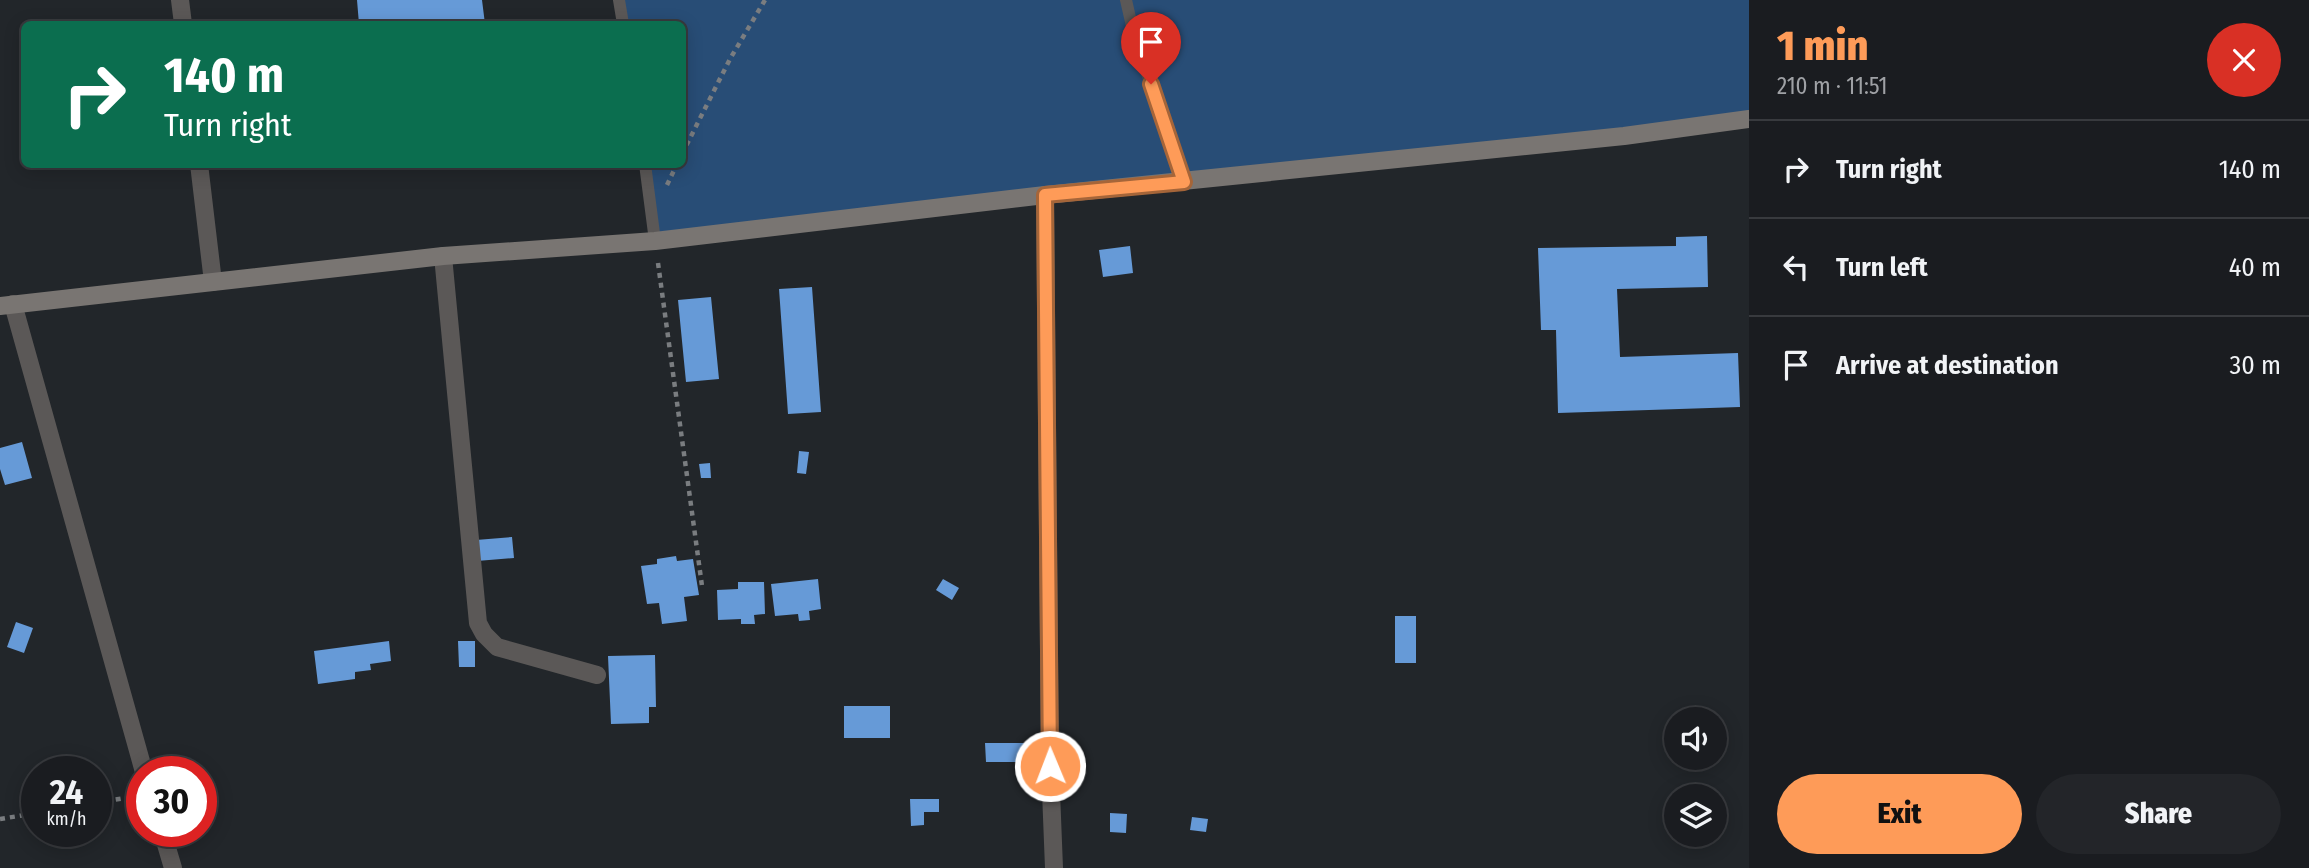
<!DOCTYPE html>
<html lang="en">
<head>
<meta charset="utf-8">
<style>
	body { margin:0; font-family:"Fira Sans Condensed",sans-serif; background:#232529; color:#f1f3f6; height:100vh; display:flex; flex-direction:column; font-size:26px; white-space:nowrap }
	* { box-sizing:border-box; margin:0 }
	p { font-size:23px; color:#9fa1a5 }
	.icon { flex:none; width:38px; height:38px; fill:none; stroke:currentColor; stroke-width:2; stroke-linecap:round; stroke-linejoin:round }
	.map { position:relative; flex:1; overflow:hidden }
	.details { display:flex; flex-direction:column; background:#1a1c20; width:560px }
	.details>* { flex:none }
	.guide { position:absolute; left:21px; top:21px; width:665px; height:147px; border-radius:10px; box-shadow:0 4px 18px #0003,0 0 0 2px #383a3e; background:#0b6e4f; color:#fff; overflow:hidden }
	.controls { position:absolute; left:1664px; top:707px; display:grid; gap:14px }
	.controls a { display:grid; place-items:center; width:63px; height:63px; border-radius:50%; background:#1a1c20; box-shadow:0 4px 18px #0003,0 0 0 2px #383a3e; font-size:35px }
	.speed { position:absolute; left:21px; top:756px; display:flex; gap:14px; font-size:35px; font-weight:700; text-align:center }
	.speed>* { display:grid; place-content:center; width:91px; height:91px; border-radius:50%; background:#1a1c20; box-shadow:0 4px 18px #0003,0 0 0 2px #383a3e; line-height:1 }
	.speed small { font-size:18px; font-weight:400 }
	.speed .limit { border:10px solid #d22; background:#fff; color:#111 }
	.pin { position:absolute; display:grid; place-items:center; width:60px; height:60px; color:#fff; margin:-72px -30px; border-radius:50% 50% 50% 0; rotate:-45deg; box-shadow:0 0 7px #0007 }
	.pin .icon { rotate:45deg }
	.me { position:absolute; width:77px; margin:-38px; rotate:359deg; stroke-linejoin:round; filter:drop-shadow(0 0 5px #0008) }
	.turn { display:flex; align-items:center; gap:24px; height:147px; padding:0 28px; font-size:32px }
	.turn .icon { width:91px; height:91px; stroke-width:2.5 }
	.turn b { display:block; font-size:49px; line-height:60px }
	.round { display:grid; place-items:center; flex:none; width:74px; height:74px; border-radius:37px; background:#232529 }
	.head { display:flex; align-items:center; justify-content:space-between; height:119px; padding:0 28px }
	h1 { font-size:42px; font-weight:800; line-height:52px; color:#fe9b58 }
	.cta { display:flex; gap:14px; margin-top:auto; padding:14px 28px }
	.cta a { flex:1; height:80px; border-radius:42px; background:#fe9b58; color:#111; font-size:28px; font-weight:800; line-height:80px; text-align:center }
	.cta a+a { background:#232529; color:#f1f3f6 }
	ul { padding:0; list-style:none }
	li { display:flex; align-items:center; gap:21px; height:98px; padding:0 28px; border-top:2px solid #383a3e }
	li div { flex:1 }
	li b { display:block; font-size:26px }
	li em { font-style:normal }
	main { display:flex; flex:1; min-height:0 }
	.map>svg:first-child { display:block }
	.green { fill:#284d76 }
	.building { fill:#669ad7 }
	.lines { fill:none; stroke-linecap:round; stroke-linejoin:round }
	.path { stroke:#7a7d80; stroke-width:4.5; stroke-dasharray:5 5; stroke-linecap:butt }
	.lane { stroke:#5b5857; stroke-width:12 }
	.street { stroke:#5b5857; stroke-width:18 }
	.secondary { stroke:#797572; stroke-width:18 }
	.route-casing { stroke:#a56539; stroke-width:18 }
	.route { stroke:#fe9b58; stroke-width:12 }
</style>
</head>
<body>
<main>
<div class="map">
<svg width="1749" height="868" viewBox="0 0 1749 868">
	<rect width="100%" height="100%" fill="#22262a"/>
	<path class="green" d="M618,0H1749V121L651,233L641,165L682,164V24H621Z"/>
	<path class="building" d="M357,0H482L485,24H359Z
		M1707,236L1708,287L1617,289L1620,357L1738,353L1740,407L1558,413L1556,330H1541L1538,248L1676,246V237Z
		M1130,246L1133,273L1103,277L1099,250Z
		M812,287L821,412L788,414L779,289Z
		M711,297L719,379L686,382L678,300Z
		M22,442L32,478L5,485L0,469V448Z
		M799,451L809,452L806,474L797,473Z
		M710,463L711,478H701L699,464Z
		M512,537L514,558L477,561L476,540Z
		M676,556L677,561L693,559L699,595L684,597L687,621L662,624L659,603L647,604L641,566L657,564V559Z
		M818,579L821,609L809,611L810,620L799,621L798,614L775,616L771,584Z
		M943,579L959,588L952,600L936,590Z
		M738,582H764L765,614L754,615L755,624H741V619L718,620L717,590L738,589Z
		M1395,616H1416V663H1395Z
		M16,622L33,628L24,653L7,647Z
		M389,641L391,661L370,664L371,670L355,672V679L318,684L314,651Z
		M458,641H475V667H459Z
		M655,655L656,707H649V723L611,724L608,656Z
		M844,706H890V738H844Z
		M985,743H1032L1031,762H986Z
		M910,799H939V812H924V825L911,826Z
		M1110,813L1127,814L1126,833L1110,832Z
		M1192,817L1208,819L1206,832L1190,830Z"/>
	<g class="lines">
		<path class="path" d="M682,154L730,59L765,0
			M667,185L677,164
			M658,263L702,586
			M96,803L142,795
			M0,819L37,813"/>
		<path class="lane" d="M619,0L623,24
			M1126,0L1134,35L1184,182
			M645,164L655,241"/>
		<path class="street" d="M180,0L183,24
			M199,164L213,282
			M1045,195L1050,766L1054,868
			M443,256L478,623L484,634L497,647L597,675
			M13,304L144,772
			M162,831L173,868"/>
		<path class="secondary" d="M0,306L443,256L655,241L1045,195L1624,136L1749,119"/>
	</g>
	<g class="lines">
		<g class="route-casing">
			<path id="route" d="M1050,766L1045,195L1184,182L1151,84"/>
		</g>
		<use href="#route" class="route"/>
	</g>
</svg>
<div class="controls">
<a><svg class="icon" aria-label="sound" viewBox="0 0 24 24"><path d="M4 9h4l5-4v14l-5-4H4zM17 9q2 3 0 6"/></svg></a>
<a><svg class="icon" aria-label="layers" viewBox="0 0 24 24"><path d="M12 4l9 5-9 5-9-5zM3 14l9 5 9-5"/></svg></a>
</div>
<div class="speed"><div>24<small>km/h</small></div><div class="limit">30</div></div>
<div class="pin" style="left:1151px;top:84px;background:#d93025"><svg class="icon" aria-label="arrive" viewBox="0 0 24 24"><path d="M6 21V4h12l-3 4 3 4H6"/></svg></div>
<svg class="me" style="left:1050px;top:766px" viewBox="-20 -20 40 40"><circle r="17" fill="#fe9b58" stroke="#fff" stroke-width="3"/><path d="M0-11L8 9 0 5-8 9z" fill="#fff"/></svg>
<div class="guide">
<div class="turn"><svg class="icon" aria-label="right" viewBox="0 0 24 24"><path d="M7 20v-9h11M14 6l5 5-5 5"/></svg><div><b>140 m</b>Turn right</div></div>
</div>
</div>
<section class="details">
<div class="head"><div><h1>1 min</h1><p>210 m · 11:51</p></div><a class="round" style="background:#d93025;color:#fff"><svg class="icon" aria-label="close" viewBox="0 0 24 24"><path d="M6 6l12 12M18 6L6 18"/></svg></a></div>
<ul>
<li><svg class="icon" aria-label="right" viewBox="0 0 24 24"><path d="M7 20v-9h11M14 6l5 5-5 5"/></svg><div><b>Turn right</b></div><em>140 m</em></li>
<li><svg class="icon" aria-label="left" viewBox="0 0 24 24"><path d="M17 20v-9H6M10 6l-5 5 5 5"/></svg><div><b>Turn left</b></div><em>40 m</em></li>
<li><svg class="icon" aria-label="arrive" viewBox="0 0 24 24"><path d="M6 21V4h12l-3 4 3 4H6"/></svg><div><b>Arrive at destination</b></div><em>30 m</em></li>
</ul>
<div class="cta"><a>Exit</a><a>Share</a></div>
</section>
</main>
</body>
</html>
